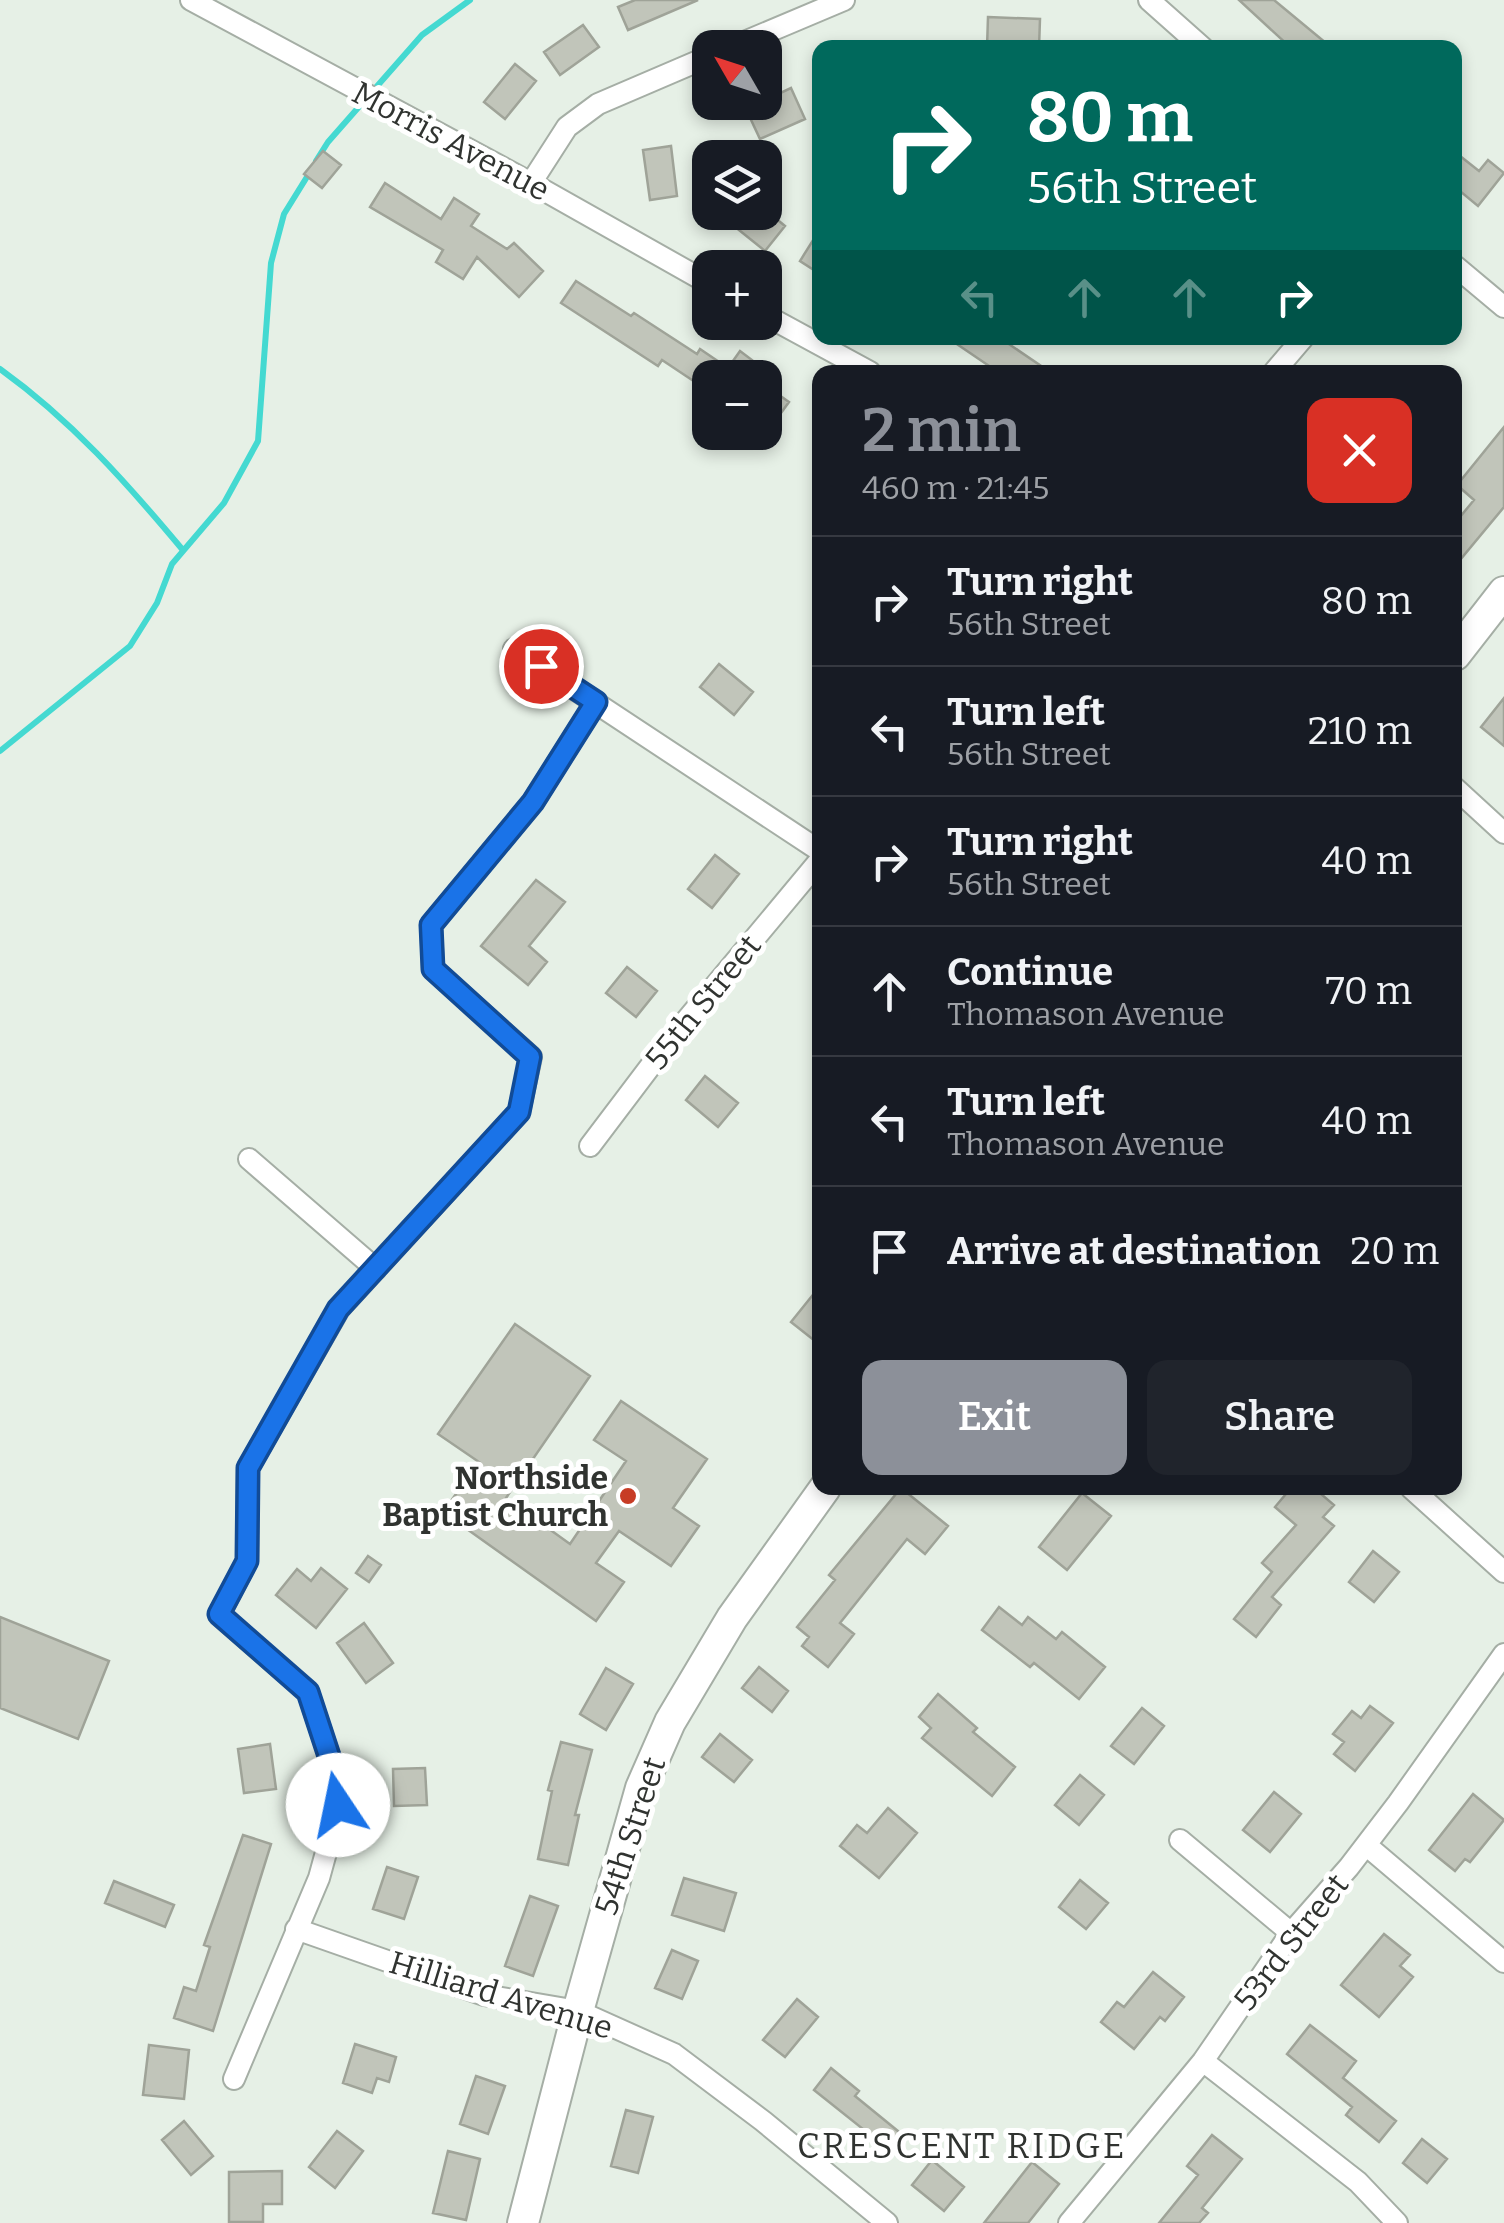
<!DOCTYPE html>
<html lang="en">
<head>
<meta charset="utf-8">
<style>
	body { margin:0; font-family:Bitter,serif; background:#20242c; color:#f1f3f6; height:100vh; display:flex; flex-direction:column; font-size:38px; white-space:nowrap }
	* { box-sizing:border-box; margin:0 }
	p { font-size:32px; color:#9ea1a6 }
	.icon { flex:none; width:55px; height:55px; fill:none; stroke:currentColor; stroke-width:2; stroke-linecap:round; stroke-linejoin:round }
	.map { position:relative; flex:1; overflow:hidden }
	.panel { position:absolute; left:812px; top:365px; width:650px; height:1130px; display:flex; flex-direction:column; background:#171b24; border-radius:20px; box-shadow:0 5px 15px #0003 }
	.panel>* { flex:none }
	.guide { position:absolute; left:812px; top:40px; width:650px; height:305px; border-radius:20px; box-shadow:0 5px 15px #0003; background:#00695c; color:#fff; overflow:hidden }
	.needle { width:65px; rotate:309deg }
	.fabs { position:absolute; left:692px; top:30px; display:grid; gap:20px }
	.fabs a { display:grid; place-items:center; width:90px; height:90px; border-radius:20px; background:#171b24; box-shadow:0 5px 15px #0003; font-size:50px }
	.pin { position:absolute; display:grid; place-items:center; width:85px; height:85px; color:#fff; margin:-42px; border:5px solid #fff; border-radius:50%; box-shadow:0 2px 10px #0007 }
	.me { position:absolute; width:110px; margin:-55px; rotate:349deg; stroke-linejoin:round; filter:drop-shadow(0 0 8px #0008) }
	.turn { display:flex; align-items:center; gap:35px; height:210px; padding:0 50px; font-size:45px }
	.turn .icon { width:130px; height:130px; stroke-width:2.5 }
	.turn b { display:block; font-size:70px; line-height:85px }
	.lanes { display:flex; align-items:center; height:95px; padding:0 50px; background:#0003; justify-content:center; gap:50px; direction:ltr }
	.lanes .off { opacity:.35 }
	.round { display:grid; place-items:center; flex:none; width:105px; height:105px; border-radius:20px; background:#20242c }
	.headline { display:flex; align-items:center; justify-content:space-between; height:170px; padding:0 50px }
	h1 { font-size:60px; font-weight:600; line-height:75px; color:#8c9099 }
	.primary-button { display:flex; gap:20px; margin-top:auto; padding:20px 50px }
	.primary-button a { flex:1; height:115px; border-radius:20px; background:#8c9099; color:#fff; font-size:40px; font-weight:600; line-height:115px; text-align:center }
	.primary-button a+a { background:#20242c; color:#f1f3f6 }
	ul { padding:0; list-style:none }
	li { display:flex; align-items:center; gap:30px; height:130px; padding:0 50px; border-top:2px solid #363941 }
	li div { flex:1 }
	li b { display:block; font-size:38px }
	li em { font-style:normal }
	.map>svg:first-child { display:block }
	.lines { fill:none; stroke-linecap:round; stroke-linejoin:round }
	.stream { stroke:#44d9d1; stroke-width:6 }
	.building { fill:#c1c5ba; stroke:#9fa398; stroke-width:2.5 }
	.minor-casing { stroke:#a5aea5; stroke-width:24 }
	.secondary-casing { stroke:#a5aea5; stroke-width:34 }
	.minor { stroke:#fff; stroke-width:20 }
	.secondary { stroke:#fff; stroke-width:30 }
	.route-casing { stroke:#114b97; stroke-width:25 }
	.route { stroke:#1a73e8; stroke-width:18 }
	.poi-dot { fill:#c73c25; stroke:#fff; stroke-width:4 }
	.labels { text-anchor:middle; stroke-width:10; stroke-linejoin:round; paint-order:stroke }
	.street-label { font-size:32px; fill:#303330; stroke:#fff }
	.poi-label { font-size:32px; font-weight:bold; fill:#303330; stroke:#fff; text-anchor:end }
	.neighbourhood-label { font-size:35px; letter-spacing:2.5px; fill:#303330; stroke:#fff }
</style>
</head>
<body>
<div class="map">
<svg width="1504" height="2223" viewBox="0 0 1504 2223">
	<rect width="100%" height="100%" fill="#e6f0e6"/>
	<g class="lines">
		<path class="stream" d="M316,161L328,142L422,35L470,0
			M0,369C71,420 126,482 182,549
			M0,751L130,646L157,603L172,564L224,503L258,441L271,263L284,214L310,172"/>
	</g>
	<path class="building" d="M635,0H698L628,30L618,7Z
		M1239,0H1274L1332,48H1291Z
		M988,17L1040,19L1039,48H987Z
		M583,25L599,47L560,75L544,52Z
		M515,64L536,81L505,119L484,102Z
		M791,88L805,119L760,139L746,109Z
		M671,146L677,196L650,200L643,150Z
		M323,151L341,165L322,188L304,174Z
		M1455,152L1479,171L1488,160L1504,173L1478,206L1455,187Z
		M385,183L441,219L454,198L479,214L471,226L507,249L514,243L543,271L519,297L477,257L463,279L436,262L443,250L370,207Z
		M744,212H768L785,226L765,251L734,226Z
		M820,229V274L800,261Z
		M576,281L631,316L634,313L697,354L700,349L728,368L740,351L752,360L743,378H710V392L662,360L658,366L561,303Z
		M948,338H1000L1050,372H998Z
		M765,385L789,402L765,435Z
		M1504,427V507L1455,566V523L1474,500L1457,485Z
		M719,664L753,692L734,715L700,687Z
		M1504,698V746L1481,727Z
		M715,855L739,874L712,908L688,889Z
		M536,880L565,902L529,946L547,962L528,985L481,946Z
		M627,967L657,991L636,1017L606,993Z
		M705,1076L738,1103L718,1127L686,1100Z
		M820,1286V1345L791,1322Z
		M515,1324L590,1376L506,1498L570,1544L626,1461L594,1440L621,1401L707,1459L673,1508L699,1526L671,1566L619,1531L596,1563L624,1582L596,1621L443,1512L479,1462L438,1434Z
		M901,1488L948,1526L925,1554L907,1539L840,1623L854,1634L828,1667L802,1646L809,1637L797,1627L835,1580L829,1575Z
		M1291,1488H1314L1334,1505L1323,1517L1334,1526L1272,1597L1281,1605L1256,1637L1234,1619L1272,1572L1262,1563L1296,1525L1275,1507Z
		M1082,1493L1111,1516L1067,1570L1039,1547Z
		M1373,1551L1399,1572L1374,1602L1349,1582Z
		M368,1556L381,1565L369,1582L356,1573Z
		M321,1568L347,1589L316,1628L276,1595L297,1569L311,1581Z
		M999,1607L1022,1625L1028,1617L1056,1639L1062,1632L1105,1667L1079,1699L1034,1663L1030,1667L982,1630Z
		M0,1617L109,1661L78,1739L0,1708Z
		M364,1623L393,1663L366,1683L337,1643Z
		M759,1667L788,1691L772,1712L742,1688Z
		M606,1668L633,1684L606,1730L580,1714Z
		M938,1694L977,1728L973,1732L1015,1767L992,1796L922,1738L931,1728L919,1717Z
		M1370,1706L1393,1723L1355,1771L1334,1754L1344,1742L1333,1734L1352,1711L1361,1718Z
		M1142,1708L1164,1726L1134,1764L1111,1746Z
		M720,1734L752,1760L734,1782L702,1757Z
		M561,1742L592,1750L575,1815H579L568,1865L538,1859L552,1791L548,1790Z
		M270,1744L276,1789L244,1793L238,1749Z
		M425,1768L427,1805L394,1806L393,1769Z
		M1080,1775L1104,1795L1079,1825L1055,1805Z
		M1274,1792L1301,1814L1270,1852L1243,1830Z
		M1473,1794L1504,1820L1470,1862L1465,1859L1455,1871L1429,1850Z
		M888,1808L917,1833L879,1878L840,1846L857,1825L867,1833Z
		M243,1835L271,1844L213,2031L174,2018L184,1987L196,1991L210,1947L204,1945Z
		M387,1867L418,1877L404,1919L373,1909Z
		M684,1878L736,1893L724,1931L672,1915Z
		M1080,1880L1108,1903L1086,1929L1059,1907Z
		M114,1881L174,1905L165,1927L105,1903Z
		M530,1896L558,1906L533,1976L505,1966Z
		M1384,1934L1410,1955L1400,1966L1413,1977L1379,2017L1341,1985Z
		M672,1950L698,1961L682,1999L655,1988Z
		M1153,1972L1184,1997L1165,2021L1160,2017L1134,2049L1101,2022L1117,2002L1124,2007Z
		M797,1999L818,2017L785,2057L763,2040Z
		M1310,2025L1356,2061L1343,2078L1396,2121L1379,2142L1346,2115L1352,2107L1287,2054Z
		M355,2044L396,2057L389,2082L377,2078L372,2093L343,2083Z
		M149,2045L189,2050L184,2099L143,2095Z
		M831,2068L859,2091L855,2096L904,2136L888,2155L860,2132L863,2129L814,2090Z
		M476,2076L505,2086L488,2134L460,2124Z
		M626,2110L653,2117L638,2173L611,2166Z
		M184,2121L213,2156L191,2175L162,2140Z
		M337,2131L363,2151L335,2188L309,2167Z
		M1212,2135L1242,2159L1202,2208L1208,2213L1199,2223H1159L1198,2175L1187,2166Z
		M1422,2139L1447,2159L1427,2183L1403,2163Z
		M448,2151L480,2159L466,2220L433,2213Z
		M932,2160L964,2187L944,2211L912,2185Z
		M1032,2162L1059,2184L1028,2223H984Z
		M282,2171V2204H263V2222H229V2172Z"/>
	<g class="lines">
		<g class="minor-casing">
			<path id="minor" d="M191,0L531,183L710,284
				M1149,0L1203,48
				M730,48L844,0
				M531,183L567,127L598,104L710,56
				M1455,266L1504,307
				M765,315L870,372
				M1274,372L1303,338
				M514,649L820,851
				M1455,788L1504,833
				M590,1146L674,1035L820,860
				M249,1159L376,1269
				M1411,1488L1504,1572
				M1180,1840L1291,1933
				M1366,1845L1504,1962
				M296,1929L484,1995L578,2011L674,2054L763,2121L887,2223
				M1203,2061L1358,2182L1397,2223
				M234,2079L319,1878L339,1805L331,1762L308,1692L219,1615L247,1561L248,1468L339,1309L519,1112L531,1057L433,969L431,925L533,802L596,702
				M1069,2223L1203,2061L1291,1933L1349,1867L1398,1803L1504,1654"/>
		</g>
		<g class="secondary-casing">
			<path id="secondary" d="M1455,655L1504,592
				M523,2223L578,2011L641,1788L670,1722L732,1618L825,1488"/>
		</g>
		<use href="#minor" class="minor"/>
		<use href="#secondary" class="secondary"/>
	</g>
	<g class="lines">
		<g class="route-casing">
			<path id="route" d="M338,1805L331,1762L308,1692L219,1614L247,1561L248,1468L338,1309L519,1112L530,1057L433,969L431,925L533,802L596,702L541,666"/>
		</g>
		<use href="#route" class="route"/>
	</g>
	<circle class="poi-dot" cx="628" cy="1496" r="10"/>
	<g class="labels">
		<g class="street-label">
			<text transform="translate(451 141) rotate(28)" y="11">Morris Avenue</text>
			<text transform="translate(703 1002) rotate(-51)" y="11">55th Street</text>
			<text transform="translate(630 1836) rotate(-72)" y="11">54th Street</text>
			<text transform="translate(1291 1942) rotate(-52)" y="11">53rd Street</text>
			<text transform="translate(501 1995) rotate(17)" y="11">Hilliard Avenue</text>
		</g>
		<g class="poi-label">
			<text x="608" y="1489">Northside<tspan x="608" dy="37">Baptist Church</tspan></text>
		</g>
		<g class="neighbourhood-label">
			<text x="962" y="2158">CRESCENT RIDGE</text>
		</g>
	</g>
</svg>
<div class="fabs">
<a><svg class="needle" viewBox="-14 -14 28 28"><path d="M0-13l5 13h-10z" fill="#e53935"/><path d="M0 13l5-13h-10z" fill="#9ea1a6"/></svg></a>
<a><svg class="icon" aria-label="layers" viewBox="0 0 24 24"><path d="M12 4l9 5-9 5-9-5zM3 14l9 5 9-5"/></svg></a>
<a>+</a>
<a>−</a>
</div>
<div class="pin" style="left:541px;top:666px;background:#d93025"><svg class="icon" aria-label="arrive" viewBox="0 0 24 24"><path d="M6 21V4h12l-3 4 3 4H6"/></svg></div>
<svg class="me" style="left:338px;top:1805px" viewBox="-20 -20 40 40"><circle r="19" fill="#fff"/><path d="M0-13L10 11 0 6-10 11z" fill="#1a73e8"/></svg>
<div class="guide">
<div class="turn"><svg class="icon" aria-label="right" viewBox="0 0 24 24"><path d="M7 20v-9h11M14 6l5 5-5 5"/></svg><div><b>80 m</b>56th Street</div></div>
<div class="lanes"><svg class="icon off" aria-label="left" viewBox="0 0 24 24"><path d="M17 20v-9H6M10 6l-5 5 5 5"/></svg><svg class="icon off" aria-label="ahead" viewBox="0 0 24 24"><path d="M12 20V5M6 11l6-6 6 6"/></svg><svg class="icon off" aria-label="ahead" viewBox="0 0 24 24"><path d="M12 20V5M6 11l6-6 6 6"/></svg><svg class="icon" aria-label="right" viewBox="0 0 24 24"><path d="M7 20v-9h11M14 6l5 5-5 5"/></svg></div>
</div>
<section class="panel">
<div class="headline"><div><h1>2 min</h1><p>460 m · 21:45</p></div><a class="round" style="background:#d93025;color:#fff"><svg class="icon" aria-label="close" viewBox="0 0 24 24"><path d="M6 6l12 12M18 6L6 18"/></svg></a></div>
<ul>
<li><svg class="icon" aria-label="right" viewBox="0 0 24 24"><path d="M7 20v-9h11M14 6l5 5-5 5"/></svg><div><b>Turn right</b><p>56th Street</p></div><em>80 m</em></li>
<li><svg class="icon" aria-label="left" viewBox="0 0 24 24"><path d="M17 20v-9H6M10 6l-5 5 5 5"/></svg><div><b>Turn left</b><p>56th Street</p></div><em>210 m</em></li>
<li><svg class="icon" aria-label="right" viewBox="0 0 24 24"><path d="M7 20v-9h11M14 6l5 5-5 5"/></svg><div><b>Turn right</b><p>56th Street</p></div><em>40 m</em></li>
<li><svg class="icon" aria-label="ahead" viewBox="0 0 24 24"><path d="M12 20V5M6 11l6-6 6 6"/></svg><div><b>Continue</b><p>Thomason Avenue</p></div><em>70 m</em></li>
<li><svg class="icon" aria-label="left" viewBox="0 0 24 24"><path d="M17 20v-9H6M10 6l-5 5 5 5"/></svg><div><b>Turn left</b><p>Thomason Avenue</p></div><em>40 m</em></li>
<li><svg class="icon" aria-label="arrive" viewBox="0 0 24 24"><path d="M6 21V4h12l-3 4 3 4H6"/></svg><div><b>Arrive at destination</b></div><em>20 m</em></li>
</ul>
<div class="primary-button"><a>Exit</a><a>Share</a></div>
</section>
</div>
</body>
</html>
